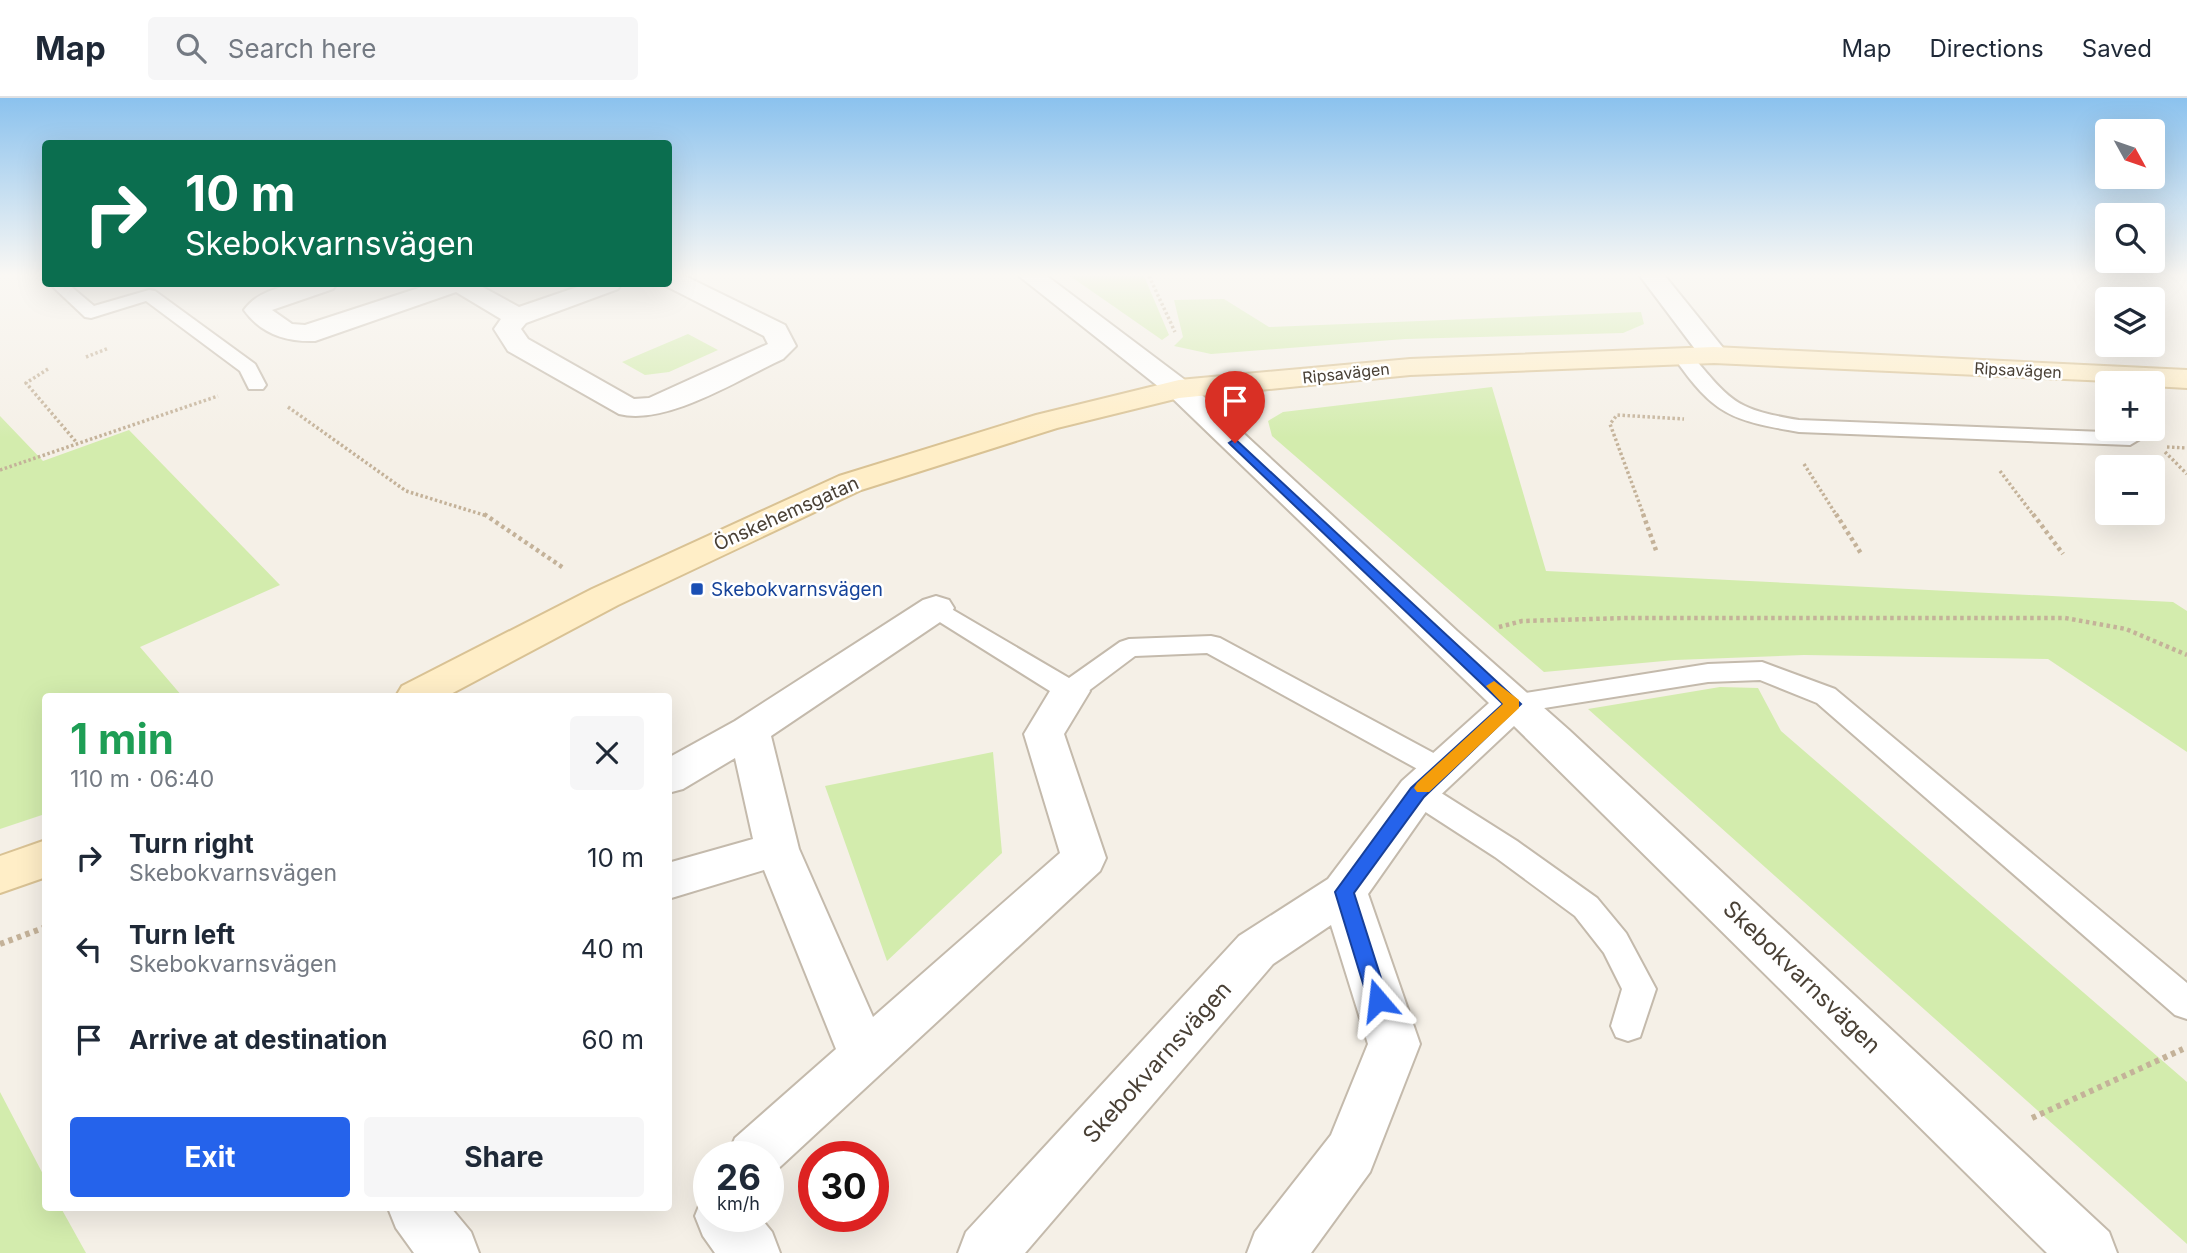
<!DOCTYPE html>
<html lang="en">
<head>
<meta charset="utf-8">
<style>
	body { margin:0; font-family:Inter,sans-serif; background:#f6f6f7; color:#1f2937; height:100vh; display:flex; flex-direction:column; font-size:26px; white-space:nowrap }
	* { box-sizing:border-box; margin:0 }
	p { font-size:23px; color:#747a83 }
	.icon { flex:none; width:38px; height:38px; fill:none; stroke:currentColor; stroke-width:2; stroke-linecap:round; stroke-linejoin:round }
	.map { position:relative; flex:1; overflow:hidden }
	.details { position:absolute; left:42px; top:595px; width:630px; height:518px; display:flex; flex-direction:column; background:#fff; border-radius:7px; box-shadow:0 7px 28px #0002 }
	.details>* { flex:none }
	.banner { position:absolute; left:42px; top:42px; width:630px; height:147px; border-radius:7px; box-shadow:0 7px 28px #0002; background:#0b6e4f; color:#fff; overflow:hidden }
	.needle { width:46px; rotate:130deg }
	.controls { position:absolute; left:2095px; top:21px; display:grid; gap:14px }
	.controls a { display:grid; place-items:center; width:70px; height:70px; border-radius:7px; background:#fff; box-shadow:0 7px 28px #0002; font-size:35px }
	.speed { position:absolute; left:693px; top:1043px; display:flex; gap:14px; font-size:35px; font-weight:700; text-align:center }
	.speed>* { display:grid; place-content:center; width:91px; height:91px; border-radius:50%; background:#fff; box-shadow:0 7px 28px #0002; line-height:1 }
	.speed small { font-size:18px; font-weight:400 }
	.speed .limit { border:10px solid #d22; background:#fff; color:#111 }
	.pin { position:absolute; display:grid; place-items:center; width:60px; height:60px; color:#fff; margin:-72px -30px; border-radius:50% 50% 50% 0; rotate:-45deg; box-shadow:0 0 7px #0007 }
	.pin .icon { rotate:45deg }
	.me { position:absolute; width:77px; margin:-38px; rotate:343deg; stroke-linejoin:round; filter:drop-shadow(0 0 5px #0008) }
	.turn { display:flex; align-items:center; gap:24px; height:147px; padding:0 28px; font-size:32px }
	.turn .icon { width:91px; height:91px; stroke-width:2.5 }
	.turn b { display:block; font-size:49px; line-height:60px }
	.round { display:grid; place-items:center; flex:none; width:74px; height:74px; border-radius:7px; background:#f6f6f7 }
	.overview { display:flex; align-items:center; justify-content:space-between; height:119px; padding:0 28px }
	h1 { font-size:42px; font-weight:700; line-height:52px; color:#1e9e55 }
	.cta { display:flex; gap:14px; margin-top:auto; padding:14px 28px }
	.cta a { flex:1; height:80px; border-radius:7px; background:#2563eb; color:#fff; font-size:28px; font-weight:700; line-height:80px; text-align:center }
	.cta a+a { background:#f6f6f7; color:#1f2937 }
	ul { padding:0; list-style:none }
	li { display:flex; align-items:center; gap:21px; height:91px; padding:0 28px }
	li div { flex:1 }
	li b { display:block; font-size:26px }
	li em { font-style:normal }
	header { display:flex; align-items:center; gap:42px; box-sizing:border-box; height:98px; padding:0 35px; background:#fff; border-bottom:2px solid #e0e1e3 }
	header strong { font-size:33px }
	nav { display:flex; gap:38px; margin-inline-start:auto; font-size:24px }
	.search { width:490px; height:63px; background:#f6f6f7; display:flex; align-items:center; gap:18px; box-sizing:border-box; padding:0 24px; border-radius:7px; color:#747a83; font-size:26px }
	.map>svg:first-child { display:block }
	.green { fill:#d3ecad }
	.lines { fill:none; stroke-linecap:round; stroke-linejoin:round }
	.lane-casing { stroke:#c4baac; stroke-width:4 }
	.street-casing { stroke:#c4baac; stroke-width:4 }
	.secondary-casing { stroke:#d9c294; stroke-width:4 }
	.path-far2 { stroke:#c4b299; stroke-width:3.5; stroke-dasharray:2.5 2.5; stroke-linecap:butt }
	.path-far1 { stroke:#c4b299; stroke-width:4.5; stroke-dasharray:3.5 3.5; stroke-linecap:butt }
	.path { stroke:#c4b299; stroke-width:6; stroke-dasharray:4.5 4.5; stroke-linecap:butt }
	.lane { fill:#fff; fill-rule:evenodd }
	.street { fill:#fff; fill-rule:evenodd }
	.secondary { fill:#ffeec7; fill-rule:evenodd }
	.route { fill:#2563eb; stroke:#184099; stroke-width:2 }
	.slow { fill:#f59e0b }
	.transit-dot { fill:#1a4fb4; stroke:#fff; stroke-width:2.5 }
	.labels { text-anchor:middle; stroke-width:5; stroke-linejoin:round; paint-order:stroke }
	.far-street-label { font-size:16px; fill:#494035; stroke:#fff }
	.street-label { font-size:19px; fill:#494035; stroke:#fff }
	.transit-label { font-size:19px; fill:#164399; stroke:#fff; text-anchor:start }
	.near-street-label { font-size:23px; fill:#494035; stroke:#fff }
</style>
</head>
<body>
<header>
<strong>Map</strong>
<div class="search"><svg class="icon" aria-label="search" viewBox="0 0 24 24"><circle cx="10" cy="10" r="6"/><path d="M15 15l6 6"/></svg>Search here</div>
<nav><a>Map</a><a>Directions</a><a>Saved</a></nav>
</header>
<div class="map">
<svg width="2187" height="1155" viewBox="0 0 2187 1155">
	<rect width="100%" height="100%" fill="#f5f0e7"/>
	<path class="green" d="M1070,178H1144L1169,237L1162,242Z
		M1224,201L1269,229L1641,214L1644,226L1623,235L1405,241L1211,256L1174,248L1183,239L1174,202Z
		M688,236L718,252L669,274L645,277L622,264Z
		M1492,289L1546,473L2173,504L2187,513V654L2048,561L1804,557L1675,562L1544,574L1272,338L1268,323L1283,314Z
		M0,318L43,363L129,332L280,487L140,549L182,598H46L45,716L0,731Z
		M1720,589L1758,590L1781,633L2187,984V1146L1588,611Z
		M993,654L1002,755L887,863L825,688Z
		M0,994L45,1080L46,1110H61L86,1155H0Z"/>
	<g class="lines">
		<g class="lane-casing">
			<path id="lane" d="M50,186H68L94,208L149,192L155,193L255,266L266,287L263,291H249L240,273L146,203L91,220L85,219Z
				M1682,252L1689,254C1731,303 1733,311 1799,322L2130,335L2140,341L2130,347L1799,334C1730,322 1714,317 1673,258Z
				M936,502L1069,580L1120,544L1129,541L1211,538L1220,540L1452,665L1456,672L1452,679L1442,683L1432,679L1207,555L1135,558L1079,600L1070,602L1061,600L927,516L924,510L927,504Z
				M1762,564L1835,591L2187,885V921L2175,917L1817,605L1760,582L1708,584L1513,615L1503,613L1500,606L1503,599L1513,597L1708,566Z
				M1417,683L1427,686L1517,743L1597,800L1626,835L1656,891L1640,939L1628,943L1616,939L1611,928L1622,891L1604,855L1575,818L1495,759L1407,702L1403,694L1407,686Z"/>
		</g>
		<g class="street-casing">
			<path id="street" d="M668,178H685L785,227L796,248L783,261C739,281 667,328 619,316L508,253L494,231L501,221L456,194L315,243C287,244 261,236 244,212C262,186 308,183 337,186L333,191L272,212L292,226L305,227L431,186H477L519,209L586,186H621L618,191L526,225L521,231L528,241L634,301L649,300L768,246L764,238L662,186H668Z
				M1019,178H1047L1189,285L1457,533L1569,632L2109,1134L2117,1155H2047L1514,628L1432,705L1368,796L1420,946L1370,1074L1311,1155H1247L1255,1134L1331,1037L1368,946L1331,827L1273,866L1025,1155H958L966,1134L1239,838L1328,781L1402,683L1489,605L1169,297Z
				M1640,178H1665L1724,251L1728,257L1724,263H1704Z
				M936,498L949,502L954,510L949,518L771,638L799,751L873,919L1060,755L1024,636L1056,583L1070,580L1084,583L1090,593L1064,636L1106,760L1100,773L768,1080V1059H727L735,1040L836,951L764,772L668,801V765L753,741L735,660L683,691L668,695V660L735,623L923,502Z
				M709,1095V1118H759L772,1134L780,1155H715L703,1138L695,1118L703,1098Z
				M388,1110H451L471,1134L479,1155H414L396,1130Z"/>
		</g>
		<g class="secondary-casing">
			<path id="secondary" d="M1714,249L2187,272V290L2152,288V285L1714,265L1410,277L1179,300L1057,330L861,392L618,507L447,598H396L402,588L592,491L839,378L1036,317L1179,282L1410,261Z
				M46,742V779L0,795V758Z"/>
		</g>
		<path class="path-far2" d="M1149,178L1175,234
			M86,259L109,250
			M48,271L26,285L77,345
			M288,309L406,393L487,418
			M2167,349L2187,350
			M2165,354L2187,376
			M1804,366L1837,418
			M0,372L218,298
			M2000,373L2034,418
			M1644,418L1610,326L1617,317L1684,321"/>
		<path class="path-far1" d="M484,416L565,471
			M1643,416L1657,455
			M1836,416L1862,457
			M2033,416L2063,456
			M1499,529L1522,523L1625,520H2065L2126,531L2187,557"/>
		<path class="path" d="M0,846L46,829
			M2032,1020L2183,951"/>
		<use href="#lane" class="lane"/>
		<use href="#street" class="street"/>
		<use href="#secondary" class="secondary"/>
	</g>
	<linearGradient id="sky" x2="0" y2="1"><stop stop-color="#8bc2ee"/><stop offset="0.52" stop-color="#faf8f4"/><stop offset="1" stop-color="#faf8f4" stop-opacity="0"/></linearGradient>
	<rect width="2187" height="340" fill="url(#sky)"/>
	<path class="route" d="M1235,341L1521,606L1424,699L1354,795L1388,902L1385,908L1378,911L1371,908L1368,902L1335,794L1411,690L1503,606L1231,347L1229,345Z"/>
	<path class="slow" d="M1494,583L1519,602V610L1429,694H1417L1414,690L1417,685L1503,606L1486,588Z"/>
	<rect class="transit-dot" x="690" y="484" width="14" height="14" rx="3.5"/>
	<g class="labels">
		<g class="far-street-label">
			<text transform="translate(2018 272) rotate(3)" y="6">Ripsavägen</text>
			<text transform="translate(1346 275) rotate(-6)" y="6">Ripsavägen</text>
		</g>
		<g class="street-label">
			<text transform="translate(786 415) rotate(-24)" y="7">Önskehemsgatan</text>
		</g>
		<g class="transit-label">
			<text x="711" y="498">Skebokvarnsvägen</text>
		</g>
		<g class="near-street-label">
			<text transform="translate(1802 879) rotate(44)" y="8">Skebokvarnsvägen</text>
			<text transform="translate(1157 964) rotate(-48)" y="8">Skebokvarnsvägen</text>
		</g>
	</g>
</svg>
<div class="controls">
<a><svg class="needle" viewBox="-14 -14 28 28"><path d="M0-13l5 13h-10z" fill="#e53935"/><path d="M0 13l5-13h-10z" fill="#747a83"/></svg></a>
<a><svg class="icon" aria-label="search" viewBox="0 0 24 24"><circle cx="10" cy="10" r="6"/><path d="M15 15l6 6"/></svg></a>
<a><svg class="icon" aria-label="layers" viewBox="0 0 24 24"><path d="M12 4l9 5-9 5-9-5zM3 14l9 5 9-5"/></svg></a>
<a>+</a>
<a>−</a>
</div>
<div class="speed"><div>26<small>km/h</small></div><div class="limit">30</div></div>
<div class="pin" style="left:1235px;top:345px;background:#d93025"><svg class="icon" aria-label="arrive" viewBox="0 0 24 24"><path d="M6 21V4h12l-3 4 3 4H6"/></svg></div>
<svg class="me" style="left:1378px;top:902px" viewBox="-20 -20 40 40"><path d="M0-17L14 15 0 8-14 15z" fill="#2563eb" stroke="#fff" stroke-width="4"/></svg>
<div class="banner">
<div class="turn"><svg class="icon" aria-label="right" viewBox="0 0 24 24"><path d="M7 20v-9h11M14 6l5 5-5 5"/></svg><div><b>10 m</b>Skebokvarnsvägen</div></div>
</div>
<section class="details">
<div class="overview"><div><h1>1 min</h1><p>110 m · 06:40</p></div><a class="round"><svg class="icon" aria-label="close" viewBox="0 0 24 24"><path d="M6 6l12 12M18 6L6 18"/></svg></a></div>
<ul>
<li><svg class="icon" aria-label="right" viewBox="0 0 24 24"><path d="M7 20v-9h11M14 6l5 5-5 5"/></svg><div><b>Turn right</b><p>Skebokvarnsvägen</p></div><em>10 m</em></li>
<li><svg class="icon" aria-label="left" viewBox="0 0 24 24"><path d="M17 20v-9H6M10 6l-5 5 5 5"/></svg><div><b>Turn left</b><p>Skebokvarnsvägen</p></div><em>40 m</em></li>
<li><svg class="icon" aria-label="arrive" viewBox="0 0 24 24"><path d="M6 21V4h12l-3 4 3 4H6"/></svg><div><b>Arrive at destination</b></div><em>60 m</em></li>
</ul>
<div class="cta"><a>Exit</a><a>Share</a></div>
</section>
</div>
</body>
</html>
